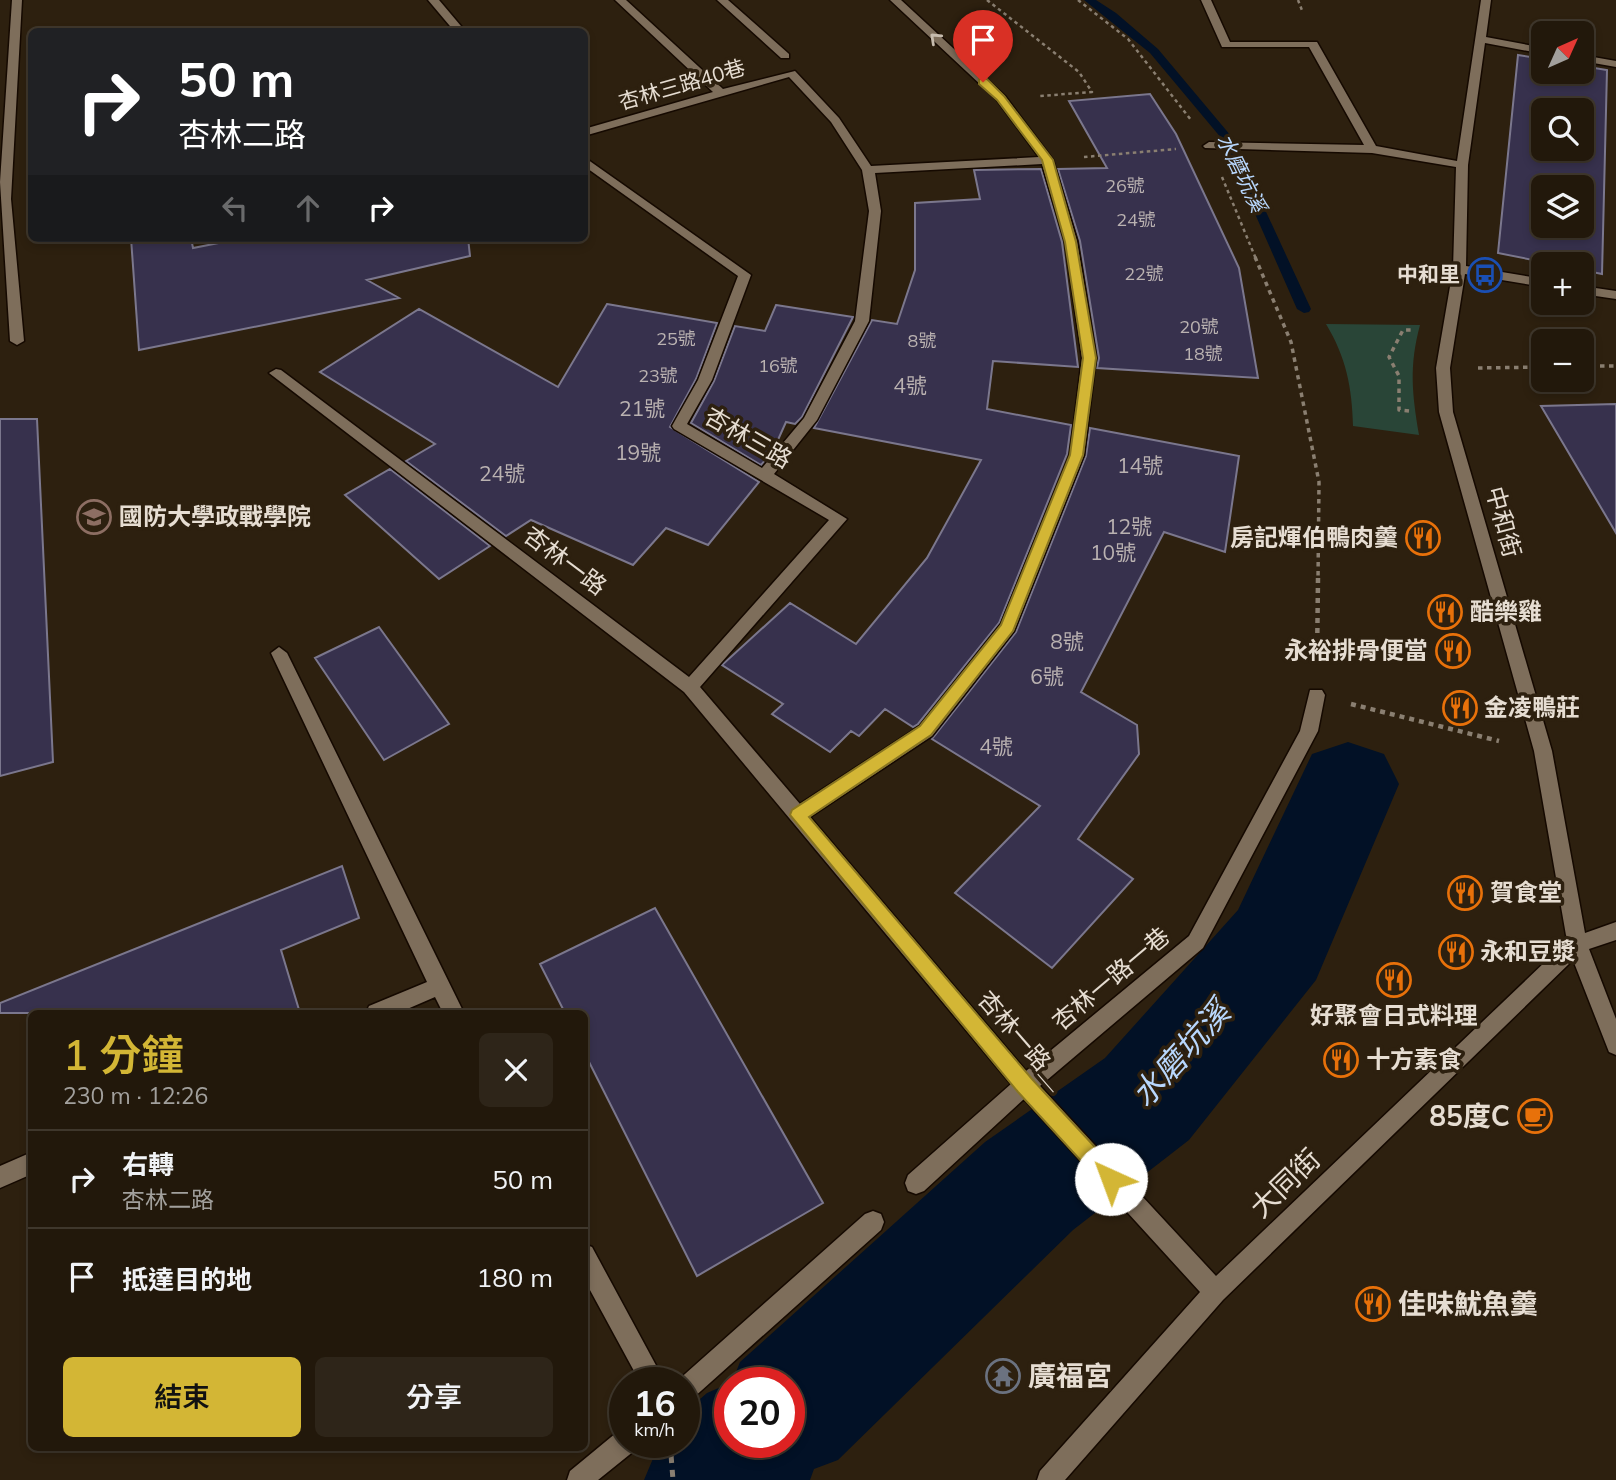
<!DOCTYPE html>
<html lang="zh-TW">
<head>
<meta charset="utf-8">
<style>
	body { margin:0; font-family:Mulish,"Noto Sans TC",sans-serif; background:#2e2519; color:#f1f3f6; height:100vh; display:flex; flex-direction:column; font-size:26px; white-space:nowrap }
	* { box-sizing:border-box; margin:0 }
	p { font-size:23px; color:#a2a09d }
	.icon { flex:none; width:38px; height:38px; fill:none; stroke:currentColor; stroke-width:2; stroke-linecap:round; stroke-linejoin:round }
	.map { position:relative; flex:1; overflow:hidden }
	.panel { position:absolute; left:28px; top:1010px; width:560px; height:441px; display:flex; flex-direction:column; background:#22180b; border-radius:10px; box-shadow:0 4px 10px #0003,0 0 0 2px #3f372c }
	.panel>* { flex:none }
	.guide { position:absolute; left:28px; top:28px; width:560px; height:214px; border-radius:10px; box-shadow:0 4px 10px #0003,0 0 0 2px #3f372c; background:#202124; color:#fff; overflow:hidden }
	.needle { width:46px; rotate:45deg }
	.buttons { position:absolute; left:1531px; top:21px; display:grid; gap:14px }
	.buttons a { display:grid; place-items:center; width:63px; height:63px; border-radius:10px; background:#22180b; box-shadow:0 4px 10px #0003,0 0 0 2px #3f372c; font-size:35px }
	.speed { position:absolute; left:609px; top:1367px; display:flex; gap:14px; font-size:35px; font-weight:700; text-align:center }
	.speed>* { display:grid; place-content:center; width:91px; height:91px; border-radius:50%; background:#22180b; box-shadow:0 4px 10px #0003,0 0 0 2px #3f372c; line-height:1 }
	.speed small { font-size:18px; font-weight:400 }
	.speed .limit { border:10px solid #d22; background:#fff; color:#111 }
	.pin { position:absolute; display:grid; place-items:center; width:60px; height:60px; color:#fff; margin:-72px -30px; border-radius:50% 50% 50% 0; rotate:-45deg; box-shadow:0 0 7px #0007 }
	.pin .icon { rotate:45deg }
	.me { position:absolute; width:77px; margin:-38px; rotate:317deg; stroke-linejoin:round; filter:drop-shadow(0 0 5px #0008) }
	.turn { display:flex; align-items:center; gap:24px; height:147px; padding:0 35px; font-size:32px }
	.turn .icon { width:91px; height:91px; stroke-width:2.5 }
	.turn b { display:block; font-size:49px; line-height:60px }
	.lanes { display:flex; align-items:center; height:66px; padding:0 35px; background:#0003; justify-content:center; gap:35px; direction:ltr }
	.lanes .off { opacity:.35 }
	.round { display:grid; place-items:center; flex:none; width:74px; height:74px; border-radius:10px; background:#2e2519 }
	.summary { display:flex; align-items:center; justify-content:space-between; height:119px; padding:0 35px }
	h1 { font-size:42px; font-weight:600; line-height:52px; color:#d3b635 }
	.button { display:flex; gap:14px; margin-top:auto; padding:14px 35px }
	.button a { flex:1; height:80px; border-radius:10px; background:#d3b635; color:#111; font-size:28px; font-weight:600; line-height:80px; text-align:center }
	.button a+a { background:#2e2519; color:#f1f3f6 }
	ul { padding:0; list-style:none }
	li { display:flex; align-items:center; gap:21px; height:98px; padding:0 35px; border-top:2px solid #3f372c }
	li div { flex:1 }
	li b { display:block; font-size:26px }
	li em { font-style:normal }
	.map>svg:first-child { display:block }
	.green { fill:#294537 }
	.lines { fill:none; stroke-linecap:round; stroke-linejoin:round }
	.stream { fill:#021126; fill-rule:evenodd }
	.river { fill:#021126; fill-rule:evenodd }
	.building { fill:#37314d; stroke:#7b778d; stroke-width:2; fill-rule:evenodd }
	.minor-casing { stroke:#150900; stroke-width:3 }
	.path-far3 { stroke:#8a7f71; stroke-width:2.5; stroke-dasharray:3.5 3.5; stroke-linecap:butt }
	.path-far2 { stroke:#8a7f71; stroke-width:3.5; stroke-dasharray:4.5 4.5; stroke-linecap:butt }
	.path-far1 { stroke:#8a7f71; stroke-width:4.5; stroke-dasharray:5 5; stroke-linecap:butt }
	.path { stroke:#8a7f71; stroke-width:5; stroke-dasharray:7 7; stroke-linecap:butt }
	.minor { fill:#7e6e5b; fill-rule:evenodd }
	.oneway { stroke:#c7bcae }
	.route { fill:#d3b635; stroke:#897622; stroke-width:2 }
	.labels { text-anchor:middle; stroke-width:7; stroke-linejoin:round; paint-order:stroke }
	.far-number-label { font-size:18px; fill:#bab2b1 }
	.far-street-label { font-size:21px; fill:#e6ddd2; stroke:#2d200f }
	.far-water-label { font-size:21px; font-style:italic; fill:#b8d7fd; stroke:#2d200f }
	.far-poi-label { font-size:21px; font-weight:bold; fill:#e6ddd2; stroke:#2d200f; text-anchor:end }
	.number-label { font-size:21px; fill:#bab2b1 }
	.street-label { font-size:24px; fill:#e6ddd2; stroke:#2d200f }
	.poi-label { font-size:24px; font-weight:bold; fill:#e6ddd2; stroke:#2d200f; text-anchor:start }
	.near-poi-label { font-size:28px; font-weight:bold; fill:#e6ddd2; stroke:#2d200f; text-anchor:start }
	.near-street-label { font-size:28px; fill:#e6ddd2; stroke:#2d200f }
	.near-water-label { font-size:32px; font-style:italic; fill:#b8d7fd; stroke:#2d200f }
</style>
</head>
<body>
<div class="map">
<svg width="1616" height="1480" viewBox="0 0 1616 1480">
	<rect width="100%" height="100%" fill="#2d200f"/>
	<path class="green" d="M1326,324L1420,325C1409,366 1412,393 1419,435L1353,426C1352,387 1346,357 1326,324Z"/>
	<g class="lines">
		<path class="stream" d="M1084,0H1096L1116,13L1158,49L1231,136L1311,309L1309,312L1304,313L1297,309L1222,139L1150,53Z"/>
		<path class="river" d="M1348,742L1384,754L1399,784L1316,980L1189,1140L1073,1230L838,1460L814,1469L810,1480H644L660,1442H684V1413L707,1393L730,1383V1442H789V1382H732L740,1362L985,1142L1105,1058L1238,910L1312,754Z"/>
	</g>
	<path class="building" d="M1518,55L1544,59V72H1582V66L1607,70L1602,274L1582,270V264H1553L1498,253ZM1544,110H1582V149H1544ZM1544,187H1582V226H1544Z
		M1150,94L1176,134L1239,268L1258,378L1097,368L1099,358L1080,241L1058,169L1107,168L1069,101Z
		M1041,169L1062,242L1078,367L993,361L987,409L1071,425L1067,454L999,623L918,724L913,727L885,709L859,736L851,731L830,752L772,714L783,704L722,665L790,603L856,644L927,558L981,460L814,428L872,320L897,324L915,270V203L980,199L974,170Z
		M131,238H191L193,248L244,238H468L470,256L367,280L399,298L139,350Z
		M607,304L717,323L696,379L670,427L759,482L708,545L666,528L633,565L531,520L506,536L406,461L435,444L320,372L419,309L558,387Z
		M776,305L853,317L802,417L795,424L786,422L773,451L761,465L691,423L714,381L735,326L765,331Z
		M1616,404V533L1541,406Z
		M0,419H37L53,762L0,776Z
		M1090,428L1239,456L1225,552L1164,532L1081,692L1137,725L1139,754L1078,839L1133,879L1052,968L955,893L1040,806L932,739L1016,632L1086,456Z
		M390,469L490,546L439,579L345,495Z
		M379,627L449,724L384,760L315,658Z
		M342,866L359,918L281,950L300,1013H0V1003Z
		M655,908L823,1203L697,1276L584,1052V1013H565L540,964Z"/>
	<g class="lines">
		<g class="minor-casing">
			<path id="minor" d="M12,0H22L11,199L24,341L17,345L10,341L0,182Z
				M428,0H439L466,32H455Z
				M615,0H626L723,89L795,71L839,118L871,166L1039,157L997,100L890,0H901L1005,96L1053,160L1077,241L1096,358L1084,455L1014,631L932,736L810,817L1026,1071L1189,936L1300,731L1310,690H1322L1325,695L1318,731L1203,948L1040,1086L1216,1276L1567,941L1534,751L1439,412L1436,368L1453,269L1456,167L1372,153L1205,148L1203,146L1209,142L1364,145L1309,47H1222L1201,0H1211L1230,42H1317L1376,146L1457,161L1481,0H1491L1486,37L1544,48V54L1485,43L1468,165L1466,266L1544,279V287L1465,274L1450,368L1453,412L1552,751L1585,933L1616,922V940L1589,949L1616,1019V1055L1609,1052L1573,960L1223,1300L1065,1480H1037L1040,1471L1200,1292L1024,1099L924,1191L916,1194L908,1191L905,1183L908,1175L1011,1084L684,692L269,373L276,369L281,370L689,677L829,520L674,429L672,426L698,380L738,276L584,166V157L751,275L712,380L687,424L762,468L804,418L855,321L869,211L862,170L831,122L789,77L584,136V129L713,92ZM1042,164L1065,241L1082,358L1070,455L1001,624L920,726L800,804L700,687L847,519L774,474L817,420L869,321L881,211L875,173Z
				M717,0H728L789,54V58H781Z
				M1582,55L1616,61V67L1582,61Z
				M1582,286L1616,291V299L1582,294Z
				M279,647L287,653L464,1013H443L435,997L398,1013H366L369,1006L427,982L271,653Z
				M32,1152V1174L0,1188V1166Z
				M873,1211L881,1214L884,1222L881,1230L692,1399L684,1403V1382H676L865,1214Z
				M584,1244L592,1247L665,1382H640L584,1279Z
				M625,1430V1442H637L634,1451L598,1480H567L570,1471L616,1433Z"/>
		</g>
		<path class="path-far3" d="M987,0L1079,72L1092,92L1040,96
			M1078,0L1128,39L1191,120
			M1298,0L1303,13
			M1084,157L1176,149
			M1222,177L1256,259"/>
		<path class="path-far2" d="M1255,257L1291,342L1319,482L1318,580
			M1582,366H1616
			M1478,368L1544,367
			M1409,411L1399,410V376L1389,357L1403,330H1413"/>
		<path class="path-far1" d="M1317,663L1318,578
			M1351,704L1499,741"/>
		<path class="path" d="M670,1442L673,1480"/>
		<use href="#minor" class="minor"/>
	</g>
	<defs><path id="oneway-chevron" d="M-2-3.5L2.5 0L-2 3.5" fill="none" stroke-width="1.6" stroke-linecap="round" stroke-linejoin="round" transform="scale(1.75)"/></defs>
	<use class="oneway" href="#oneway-chevron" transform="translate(935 38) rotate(-137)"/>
	<path class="route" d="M979,79H987L1004,96L1053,160L1076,242L1096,358L1083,455L1013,631L931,735L809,817L1032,1079L1118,1172L1121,1179L1118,1186L1111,1189L1104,1186L1018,1092L790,815L792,810L920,726L1001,625L1070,455L1083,358L1065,242L1042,160L997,100L979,84Z"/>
	<defs>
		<g id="bus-ring" transform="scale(1.75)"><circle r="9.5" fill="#2d200f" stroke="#1a4fb4" stroke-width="1.5"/><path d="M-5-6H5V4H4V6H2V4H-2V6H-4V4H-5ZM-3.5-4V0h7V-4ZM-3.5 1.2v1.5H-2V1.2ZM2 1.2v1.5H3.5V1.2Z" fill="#1a4fb4"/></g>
		<g id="university-ring" transform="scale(1.75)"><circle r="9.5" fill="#2d200f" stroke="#8d6e63" stroke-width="1.5"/><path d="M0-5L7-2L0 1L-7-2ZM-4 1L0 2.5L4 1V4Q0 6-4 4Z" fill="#8d6e63"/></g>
		<g id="restaurant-ring" transform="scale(1.75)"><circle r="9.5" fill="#2d200f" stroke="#e8710a" stroke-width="1.5"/><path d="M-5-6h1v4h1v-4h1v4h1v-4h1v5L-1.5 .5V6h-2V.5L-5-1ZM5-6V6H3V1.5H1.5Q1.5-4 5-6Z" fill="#e8710a"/></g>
		<g id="cafe-ring" transform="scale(1.75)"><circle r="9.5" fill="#2d200f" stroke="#e8710a" stroke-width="1.5"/><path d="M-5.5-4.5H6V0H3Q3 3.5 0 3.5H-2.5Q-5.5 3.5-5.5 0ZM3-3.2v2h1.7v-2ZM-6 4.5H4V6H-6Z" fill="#e8710a"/></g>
		<g id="temple-ring" transform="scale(1.75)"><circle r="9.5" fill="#2d200f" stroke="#6b7280" stroke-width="1.5"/><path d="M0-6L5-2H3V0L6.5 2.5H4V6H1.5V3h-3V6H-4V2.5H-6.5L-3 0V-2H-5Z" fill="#6b7280"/></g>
	</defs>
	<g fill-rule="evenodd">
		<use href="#bus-ring" x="1485" y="275"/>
		<use href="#university-ring" x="94" y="517"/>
		<use href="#restaurant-ring" x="1423" y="538"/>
		<use href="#restaurant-ring" x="1445" y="612"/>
		<use href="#restaurant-ring" x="1453" y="651"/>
		<use href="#restaurant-ring" x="1460" y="708"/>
		<use href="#restaurant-ring" x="1465" y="893"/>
		<use href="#restaurant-ring" x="1456" y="952"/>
		<use href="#restaurant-ring" x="1394" y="980"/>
		<use href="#restaurant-ring" x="1341" y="1060"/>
		<use href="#cafe-ring" x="1535" y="1116"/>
		<use href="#restaurant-ring" x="1373" y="1304"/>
		<use href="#temple-ring" x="1003" y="1376"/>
	</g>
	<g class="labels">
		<g class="far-number-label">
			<text x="1125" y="192">26號</text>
			<text x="1136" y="226">24號</text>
			<text x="1144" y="280">22號</text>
			<text x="1199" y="333">20號</text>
			<text x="676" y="345">25號</text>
			<text x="922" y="347">8號</text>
			<text x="1203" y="360">18號</text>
			<text x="778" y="372">16號</text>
			<text x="658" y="382">23號</text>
		</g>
		<g class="far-street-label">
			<text transform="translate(682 85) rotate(-16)" y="7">杏林三路40巷</text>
		</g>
		<g class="far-water-label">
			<text transform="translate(1241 173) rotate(64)" y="7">水磨坑溪</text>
		</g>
		<g class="far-poi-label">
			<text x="1460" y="282">中和里</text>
		</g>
		<g class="number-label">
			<text x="910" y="393">4號</text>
			<text x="642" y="416">21號</text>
			<text x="638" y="460">19號</text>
			<text x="1140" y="473">14號</text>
			<text x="502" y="481">24號</text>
			<text x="1129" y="534">12號</text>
			<text x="1113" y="560">10號</text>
			<text x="1067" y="649">8號</text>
			<text x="1047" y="684">6號</text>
			<text x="996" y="754">4號</text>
		</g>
		<g class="street-label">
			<text transform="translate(748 438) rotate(30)" y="8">杏林三路</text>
			<text transform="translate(1503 522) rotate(75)" y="8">中和街</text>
			<text transform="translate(565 561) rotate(37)" y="8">杏林一路</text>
			<text transform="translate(1111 979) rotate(-40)" y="8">杏林一路一巷</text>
			<text transform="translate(1022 1040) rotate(49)" y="8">杏林一路＿</text>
		</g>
		<g class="poi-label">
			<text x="119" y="525">國防大學政戰學院</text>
			<text x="1398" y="546" text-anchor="end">房記煇伯鴨肉羹</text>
			<text x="1470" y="620">酷樂雞</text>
			<text x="1428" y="659" text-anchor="end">永裕排骨便當</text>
			<text x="1484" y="716">金凌鴨莊</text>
			<text x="1490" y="901">賀食堂</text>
			<text x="1480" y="960">永和豆漿</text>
			<text x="1394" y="1024" text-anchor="middle">好聚會日式料理</text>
			<text x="1366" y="1068">十方素食</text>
		</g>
		<g class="near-poi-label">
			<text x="1510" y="1126" text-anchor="end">85度C</text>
			<text x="1398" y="1314">佳味魷魚羹</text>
			<text x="1028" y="1386">廣福宮</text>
		</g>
		<g class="near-street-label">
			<text transform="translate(1285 1183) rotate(-44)" y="10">大同街</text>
		</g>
		<g class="near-water-label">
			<text transform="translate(1181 1054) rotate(-48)" y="11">水磨坑溪</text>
		</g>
	</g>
</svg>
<div class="buttons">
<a><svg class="needle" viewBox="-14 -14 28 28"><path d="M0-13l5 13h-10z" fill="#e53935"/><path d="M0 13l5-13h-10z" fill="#a2a09d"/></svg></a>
<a><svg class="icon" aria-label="search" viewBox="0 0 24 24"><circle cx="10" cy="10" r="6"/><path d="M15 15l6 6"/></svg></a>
<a><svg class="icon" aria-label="layers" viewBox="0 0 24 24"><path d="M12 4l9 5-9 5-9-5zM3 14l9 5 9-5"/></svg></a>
<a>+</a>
<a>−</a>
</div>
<div class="speed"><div>16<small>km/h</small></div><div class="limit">20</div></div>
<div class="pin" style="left:983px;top:82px;background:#d93025"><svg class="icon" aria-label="arrive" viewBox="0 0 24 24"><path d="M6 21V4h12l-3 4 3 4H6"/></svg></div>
<svg class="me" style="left:1111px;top:1179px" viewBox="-20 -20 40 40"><circle r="19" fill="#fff"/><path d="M0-13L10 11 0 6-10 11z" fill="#d3b635"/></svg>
<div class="guide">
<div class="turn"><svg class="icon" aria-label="right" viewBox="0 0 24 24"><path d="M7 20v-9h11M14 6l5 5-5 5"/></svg><div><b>50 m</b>杏林二路</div></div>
<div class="lanes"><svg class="icon off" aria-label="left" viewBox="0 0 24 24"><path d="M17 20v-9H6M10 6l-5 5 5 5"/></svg><svg class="icon off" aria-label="ahead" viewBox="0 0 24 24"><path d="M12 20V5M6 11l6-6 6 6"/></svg><svg class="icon" aria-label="right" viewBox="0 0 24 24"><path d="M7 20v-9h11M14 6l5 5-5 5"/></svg></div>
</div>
<section class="panel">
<div class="summary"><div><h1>1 分鐘</h1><p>230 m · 12:26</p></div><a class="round"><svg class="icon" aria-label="close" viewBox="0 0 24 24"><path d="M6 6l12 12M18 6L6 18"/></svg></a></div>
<ul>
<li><svg class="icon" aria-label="right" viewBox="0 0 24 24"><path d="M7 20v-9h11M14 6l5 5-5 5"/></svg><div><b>右轉</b><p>杏林二路</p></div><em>50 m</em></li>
<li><svg class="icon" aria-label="arrive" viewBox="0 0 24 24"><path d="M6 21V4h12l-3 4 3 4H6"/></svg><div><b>抵達目的地</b></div><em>180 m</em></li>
</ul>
<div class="button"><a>結束</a><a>分享</a></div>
</section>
</div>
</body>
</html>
